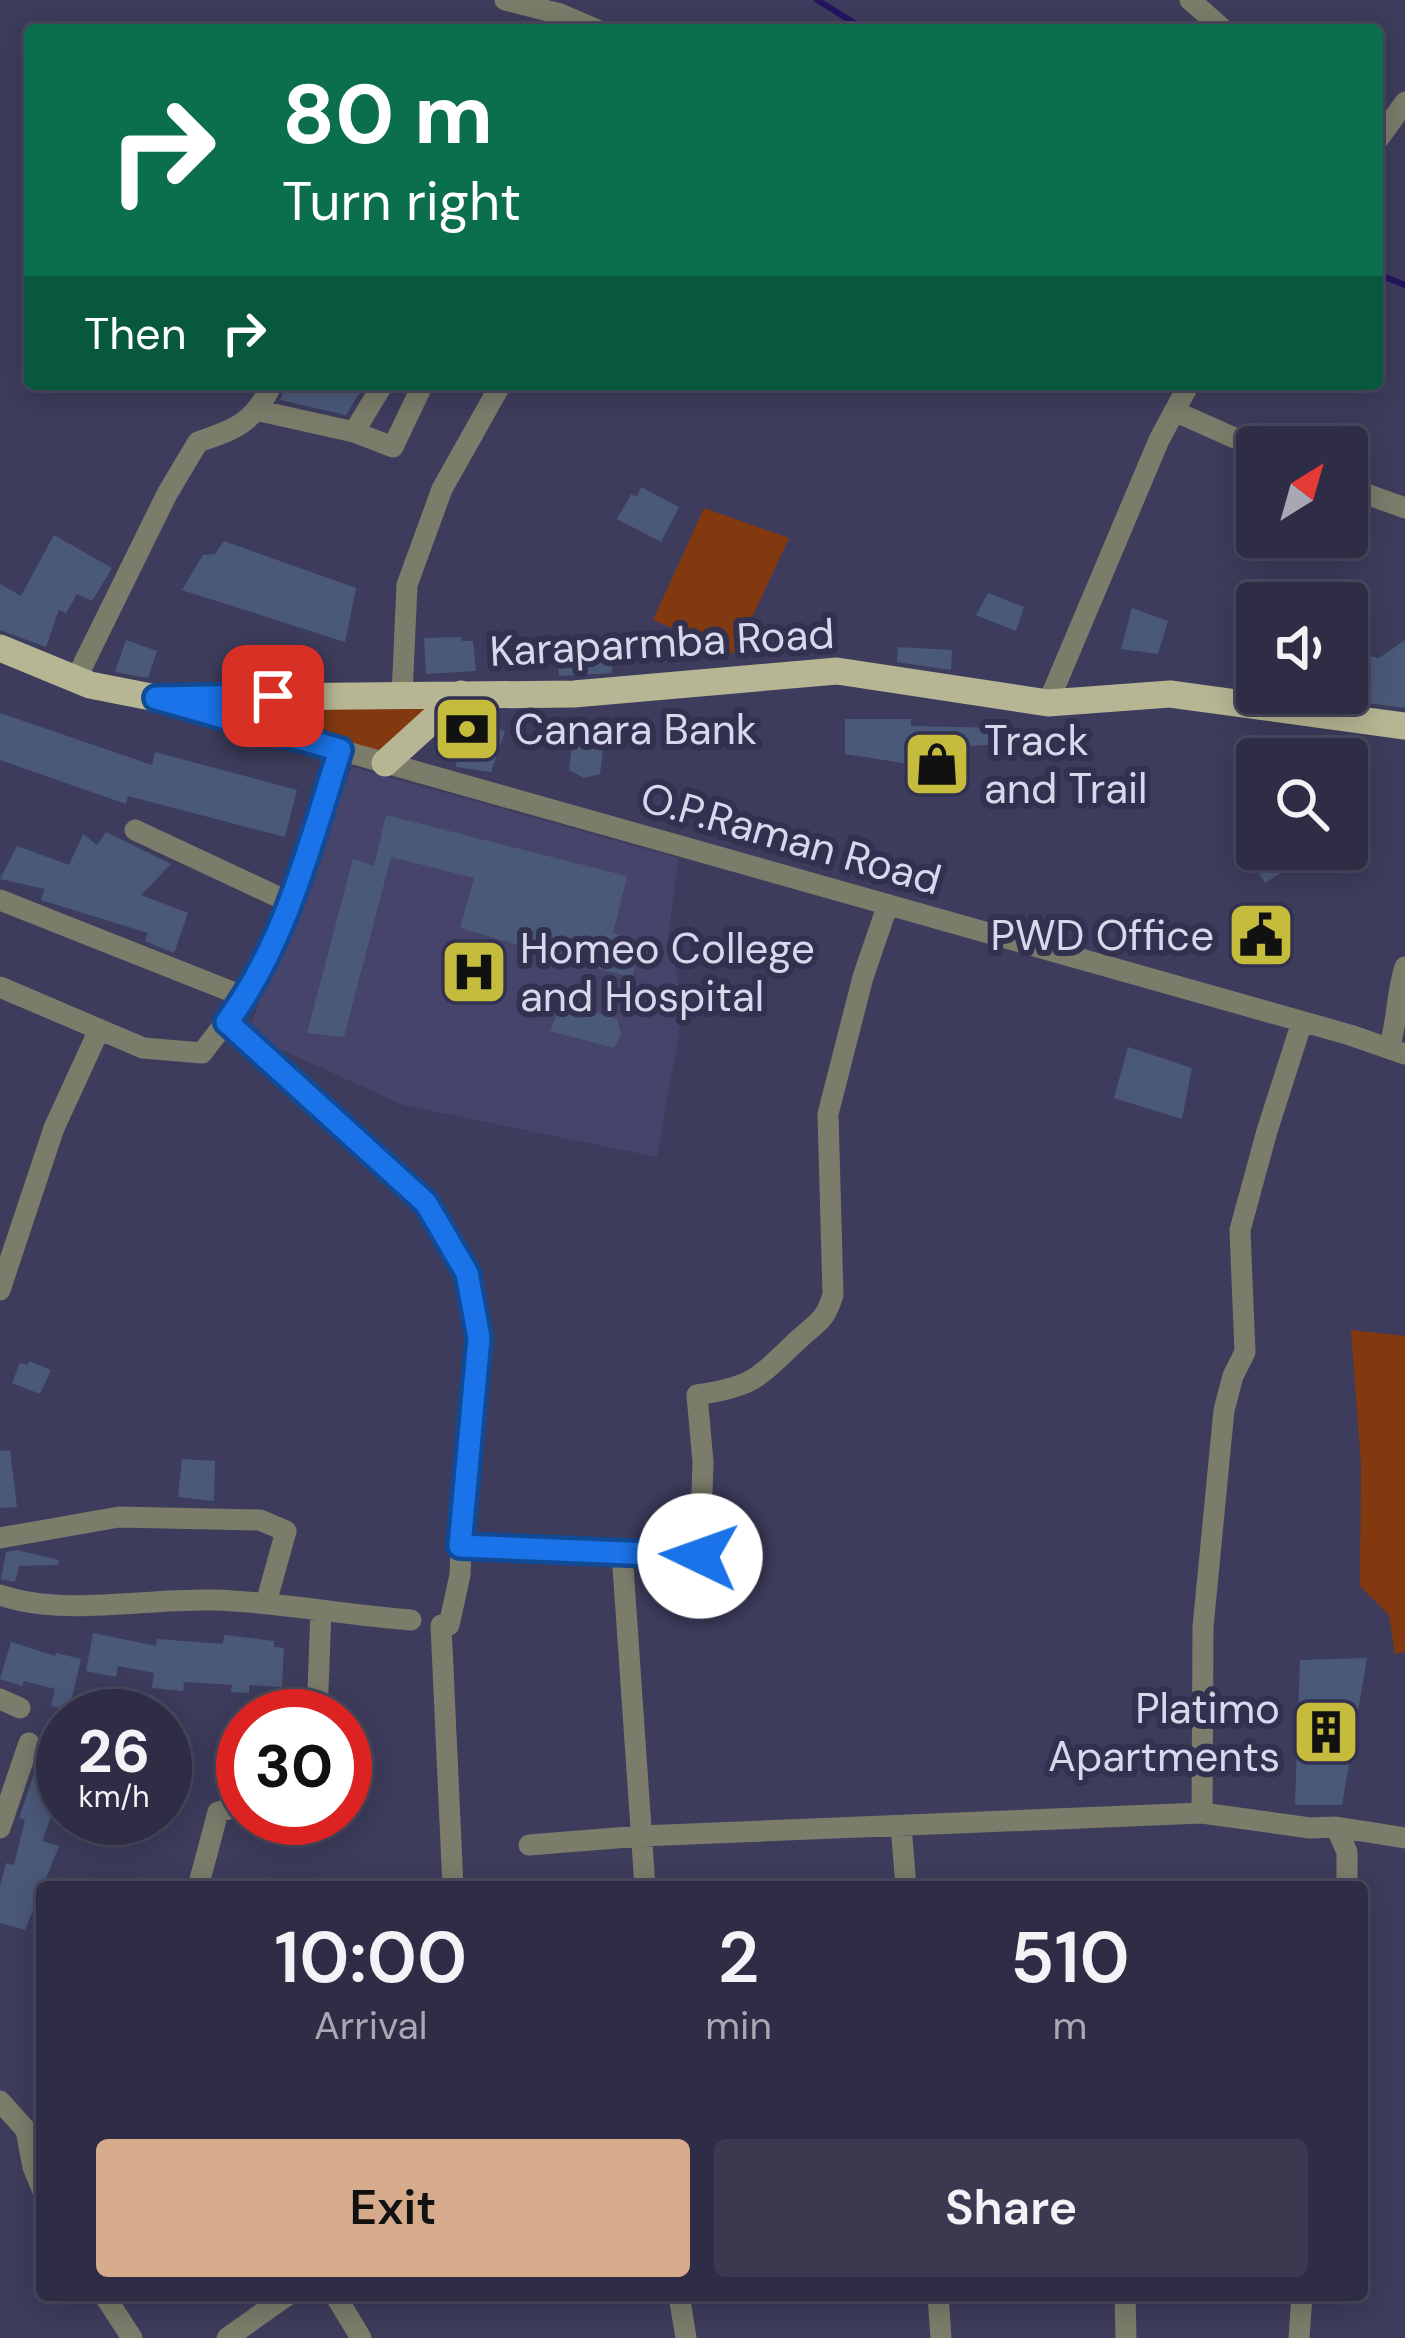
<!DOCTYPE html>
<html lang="en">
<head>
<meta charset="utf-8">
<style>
	body { margin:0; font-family:"DM Sans",sans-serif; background:#3a3950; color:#f1f3f6; height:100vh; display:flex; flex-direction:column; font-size:45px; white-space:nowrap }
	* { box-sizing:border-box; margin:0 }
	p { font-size:39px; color:#a7a8b3 }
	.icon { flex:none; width:66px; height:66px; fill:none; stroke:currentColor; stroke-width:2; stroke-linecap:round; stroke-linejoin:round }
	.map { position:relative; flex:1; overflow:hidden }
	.panel { position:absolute; left:36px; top:1881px; width:1332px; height:420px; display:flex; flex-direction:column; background:#2e2d45; border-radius:12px; box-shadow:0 6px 30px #0003,0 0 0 3px #49495e }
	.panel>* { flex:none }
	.banner { position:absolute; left:24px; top:24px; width:1359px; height:366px; border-radius:12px; box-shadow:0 6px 30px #0003,0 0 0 3px #49495e; background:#0b6e4f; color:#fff; overflow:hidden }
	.needle { width:78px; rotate:37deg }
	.fabs { position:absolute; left:1236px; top:426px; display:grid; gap:24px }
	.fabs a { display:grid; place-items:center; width:132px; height:132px; border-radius:12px; background:#2e2d45; box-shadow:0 6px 30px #0003,0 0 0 3px #49495e; font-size:60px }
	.speed { position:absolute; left:36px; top:1689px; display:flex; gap:24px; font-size:60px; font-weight:700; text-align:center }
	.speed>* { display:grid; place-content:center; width:156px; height:156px; border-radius:50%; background:#2e2d45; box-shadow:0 6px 30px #0003,0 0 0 3px #49495e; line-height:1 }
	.speed small { font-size:30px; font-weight:400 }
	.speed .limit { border:18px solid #d22; background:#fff; color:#111 }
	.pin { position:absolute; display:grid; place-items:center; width:102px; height:102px; color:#fff; margin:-51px; border-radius:24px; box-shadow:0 6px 18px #0006 }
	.me { position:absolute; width:132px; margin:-66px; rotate:273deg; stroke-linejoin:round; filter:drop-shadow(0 0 9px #0008) }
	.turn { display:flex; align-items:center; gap:42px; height:252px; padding:0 60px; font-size:54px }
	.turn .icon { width:156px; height:156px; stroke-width:2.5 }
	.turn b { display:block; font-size:84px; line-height:102px }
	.then { display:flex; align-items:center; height:114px; padding:0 60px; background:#0003; gap:24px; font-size:45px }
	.eta { display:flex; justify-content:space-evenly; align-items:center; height:204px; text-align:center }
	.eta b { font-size:72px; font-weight:600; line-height:84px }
	.cta { display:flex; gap:24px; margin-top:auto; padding:24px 60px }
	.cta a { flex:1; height:138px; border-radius:12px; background:#d6ab8b; color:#111; font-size:48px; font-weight:600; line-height:138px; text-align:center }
	.cta a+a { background:#3a3950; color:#f1f3f6 }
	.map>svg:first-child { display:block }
	.built { fill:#46446b }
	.green { fill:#83390f }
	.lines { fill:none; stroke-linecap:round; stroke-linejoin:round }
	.stream { stroke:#261361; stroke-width:6 }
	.building { fill:#4b5979 }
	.minor { stroke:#7c7c6b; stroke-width:21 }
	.major { stroke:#b7b694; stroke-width:27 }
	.route-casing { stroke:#114b97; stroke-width:30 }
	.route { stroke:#1a73e8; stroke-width:21 }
	.labels { text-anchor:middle; stroke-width:12; stroke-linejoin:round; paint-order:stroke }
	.street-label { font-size:42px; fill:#d8d8ec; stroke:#333150 }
	.poi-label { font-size:42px; fill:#d8d8ec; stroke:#333150; text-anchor:start }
</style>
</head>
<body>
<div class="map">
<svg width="1405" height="2338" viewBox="0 0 1405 2338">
	<rect width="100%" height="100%" fill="#3d3c5c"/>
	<path class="built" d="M352,767L678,858L668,938L684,1005L657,1157L403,1105L247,1034Z"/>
	<path class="green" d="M704,508L789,538L735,654L653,620Z
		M447,700L385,763L203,705Z
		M1351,1330L1405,1336V1652L1395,1654L1389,1615L1360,1586L1361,1464Z"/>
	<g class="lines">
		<path class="stream" d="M817,0L866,30
			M1377,274L1405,285"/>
	</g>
	<path class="building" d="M287,384H365L346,415L280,400Z
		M641,487L679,507L661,542L617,519L631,494L637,497Z
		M54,535L112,568L92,601L77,594L66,613L59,610L46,647L0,630V584L21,596Z
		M224,541L356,588L345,642L182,590L203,555L215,554Z
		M988,593L1024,607L1016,631L976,615Z
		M1132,608L1168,621L1158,654L1121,649Z
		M461,637L462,641H473L476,671L426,674L424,638Z
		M126,640L157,651L148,678L115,672Z
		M1405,640V708L1345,700L1347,652L1379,658Z
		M898,647L952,650L951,670L897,662Z
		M558,655L612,657V673L559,676Z
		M0,713L152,765L155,752L297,790L285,837L128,796L126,804L0,760Z
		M462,717L505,731L491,772L456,767L459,720Z
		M845,719H911V726L1003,728L1002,744L954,747L949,781H923V766L845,754Z
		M574,729L605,734L600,774L584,778L569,770Z
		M1247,736L1284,741L1283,759H1242Z
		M386,815L627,876L613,933L642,942L632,978L460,928L474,878L391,857L344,1037L307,1033L353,859L374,866Z
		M106,832L171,864L141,895L188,913L174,953L145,941L148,933L41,900L45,889L0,879L17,846L69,865L83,834L97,845Z
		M1257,835V849H1288L1299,861L1265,883L1239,845Z
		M556,1000L617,1019L621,1034L614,1048L550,1031L557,1014Z
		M1128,1047L1192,1068L1182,1119L1114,1098Z
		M29,1361L51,1370L40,1394L12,1383L20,1363L28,1365Z
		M10,1450L17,1507L0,1508V1451Z
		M182,1459L215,1461L214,1501L178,1497Z
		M17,1550L59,1560L58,1565L19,1566L15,1582L1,1579L6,1552Z
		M93,1633L156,1646L157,1639L223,1644L224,1635L274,1641V1647L284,1648L282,1687L249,1685V1693L231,1692L232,1685L184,1682L183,1691L152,1688L154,1673L118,1666L116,1677L86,1671Z
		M11,1642L55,1656L56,1653L81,1659L69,1710L51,1706L55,1689L24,1681L22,1686L0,1679Z
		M1367,1658L1342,1805H1295L1300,1660Z
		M40,1756L63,1764L57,1800L42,1841L59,1846L25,1930L0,1923V1886L6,1863L14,1865L25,1820L19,1818Z"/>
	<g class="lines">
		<path class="minor" d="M505,0L560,14L597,30
			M1190,0L1224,30
			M1377,141L1405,102
			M260,411L354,432L383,384
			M1174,411L1257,448
			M354,432L393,447L423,384
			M1347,487L1405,508
			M76,679L167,494L198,442C237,429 254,422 272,384
			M402,695L407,585L442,489L501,384
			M1048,703L1159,440L1189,384
			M177,704L1350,1035L1405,1054
			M135,830L291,903
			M0,900L245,997
			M0,987L143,1048L202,1053L245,997L291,903L340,750
			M227,1021L426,1203L467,1273L479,1338L461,1546
			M1302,1022L1267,1131L1240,1230L1245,1352L1233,1376L1224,1410L1203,1627L1202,1813L1310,1828L1336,1827L1347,1852V1887
			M1389,1048C1398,1021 1396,994 1405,967
			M0,1290L54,1128L99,1030
			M0,1538L119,1517L260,1520L286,1531L266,1603
			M622,1552L645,1887
			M0,1595C61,1617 146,1598 214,1600C280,1602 345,1615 411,1620
			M0,1699L20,1708
			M317,1716L321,1610
			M901,1826L906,1887
			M1336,1827L1405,1838
			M0,1828L29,1743
			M529,1845L641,1836L1202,1813
			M198,1887L218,1812L243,1805
			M453,1887L441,1625H449L460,1575L461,1546L700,1555L703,1462L697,1395C756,1386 757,1378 798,1340C818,1321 824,1323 833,1295L828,1114L863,977L887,907
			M0,2101L26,2130L33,2167L42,2189
			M104,2295L132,2338
			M335,2295L361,2338
			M679,2295L686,2338
			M938,2295L941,2338
			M1125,2295L1126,2338
			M227,2338L288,2295
			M1299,2338L1302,2295"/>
		<path class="major" d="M0,648L90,685L156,698L574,694L837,671L1048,703L1170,694L1405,726
			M385,763L461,694"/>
	</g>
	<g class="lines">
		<g class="route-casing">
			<path id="route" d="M273,696L156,698L340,750C310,843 286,943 227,1022L426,1203L467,1273L479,1338L460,1546L700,1556"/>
		</g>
		<use href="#route" class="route"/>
	</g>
	<defs>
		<g id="bank-square" transform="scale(3.45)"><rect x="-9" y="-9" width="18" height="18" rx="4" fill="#c5bc3d" stroke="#333150"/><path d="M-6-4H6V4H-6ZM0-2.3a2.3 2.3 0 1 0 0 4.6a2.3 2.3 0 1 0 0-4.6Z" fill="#111"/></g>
		<g id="shop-square" transform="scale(3.45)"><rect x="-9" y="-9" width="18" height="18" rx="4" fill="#c5bc3d" stroke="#333150"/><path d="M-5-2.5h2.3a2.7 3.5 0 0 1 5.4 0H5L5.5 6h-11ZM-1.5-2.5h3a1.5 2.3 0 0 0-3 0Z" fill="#111"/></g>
		<g id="civic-square" transform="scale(3.45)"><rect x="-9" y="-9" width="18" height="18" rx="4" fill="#c5bc3d" stroke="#333150"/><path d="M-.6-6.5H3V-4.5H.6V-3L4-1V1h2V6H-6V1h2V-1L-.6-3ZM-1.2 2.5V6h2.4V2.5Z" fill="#111"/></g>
		<g id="hospital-square" transform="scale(3.45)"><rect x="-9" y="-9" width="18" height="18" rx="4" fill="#c5bc3d" stroke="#333150"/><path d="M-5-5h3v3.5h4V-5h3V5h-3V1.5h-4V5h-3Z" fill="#111"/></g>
		<g id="building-square" transform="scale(3.45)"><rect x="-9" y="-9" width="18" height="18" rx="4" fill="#c5bc3d" stroke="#333150"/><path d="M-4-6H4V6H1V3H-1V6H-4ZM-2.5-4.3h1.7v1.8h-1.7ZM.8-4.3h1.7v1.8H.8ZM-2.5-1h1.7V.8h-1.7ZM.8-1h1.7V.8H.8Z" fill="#111"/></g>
	</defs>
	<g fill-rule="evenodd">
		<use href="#bank-square" x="467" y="729"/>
		<use href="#shop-square" x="937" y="764"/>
		<use href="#civic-square" x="1261" y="935"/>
		<use href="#hospital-square" x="474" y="972"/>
		<use href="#building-square" x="1326" y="1732"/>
	</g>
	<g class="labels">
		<g class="street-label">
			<text transform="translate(662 642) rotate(-3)" y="15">Karaparmba Road</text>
			<text transform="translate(791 838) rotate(16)" y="15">O.P.Raman Road</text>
		</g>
		<g class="poi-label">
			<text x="514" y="744">Canara Bank</text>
			<text x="984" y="755">Track<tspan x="984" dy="48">and Trail</tspan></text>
			<text x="1214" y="950" text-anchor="end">PWD Office</text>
			<text x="520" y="963">Homeo College<tspan x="520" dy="48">and Hospital</tspan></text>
			<text x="1280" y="1723" text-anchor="end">Platimo<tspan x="1280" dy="48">Apartments</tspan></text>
		</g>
	</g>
</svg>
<div class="fabs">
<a><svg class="needle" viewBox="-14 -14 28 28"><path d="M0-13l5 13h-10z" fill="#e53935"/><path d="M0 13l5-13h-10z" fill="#a7a8b3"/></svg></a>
<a><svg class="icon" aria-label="sound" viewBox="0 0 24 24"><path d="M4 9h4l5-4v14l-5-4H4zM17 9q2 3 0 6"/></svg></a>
<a><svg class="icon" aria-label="search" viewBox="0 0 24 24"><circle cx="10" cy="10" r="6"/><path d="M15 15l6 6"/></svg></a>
</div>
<div class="speed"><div>26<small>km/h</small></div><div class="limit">30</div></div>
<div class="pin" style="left:273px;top:696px;background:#d93025"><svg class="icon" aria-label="arrive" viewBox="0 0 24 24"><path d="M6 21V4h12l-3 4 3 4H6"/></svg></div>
<svg class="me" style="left:700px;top:1556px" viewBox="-20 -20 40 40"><circle r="19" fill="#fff"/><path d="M0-13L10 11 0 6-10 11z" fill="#1a73e8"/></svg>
<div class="banner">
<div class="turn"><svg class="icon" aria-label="right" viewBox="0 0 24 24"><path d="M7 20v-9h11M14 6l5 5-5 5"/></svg><div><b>80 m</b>Turn right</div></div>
<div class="then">Then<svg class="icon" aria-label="right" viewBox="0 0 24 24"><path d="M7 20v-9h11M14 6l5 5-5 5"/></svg></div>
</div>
<section class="panel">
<div class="eta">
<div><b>10:00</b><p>Arrival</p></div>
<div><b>2</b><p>min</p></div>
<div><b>510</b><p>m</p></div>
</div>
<div class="cta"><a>Exit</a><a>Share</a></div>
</section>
</div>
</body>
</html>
